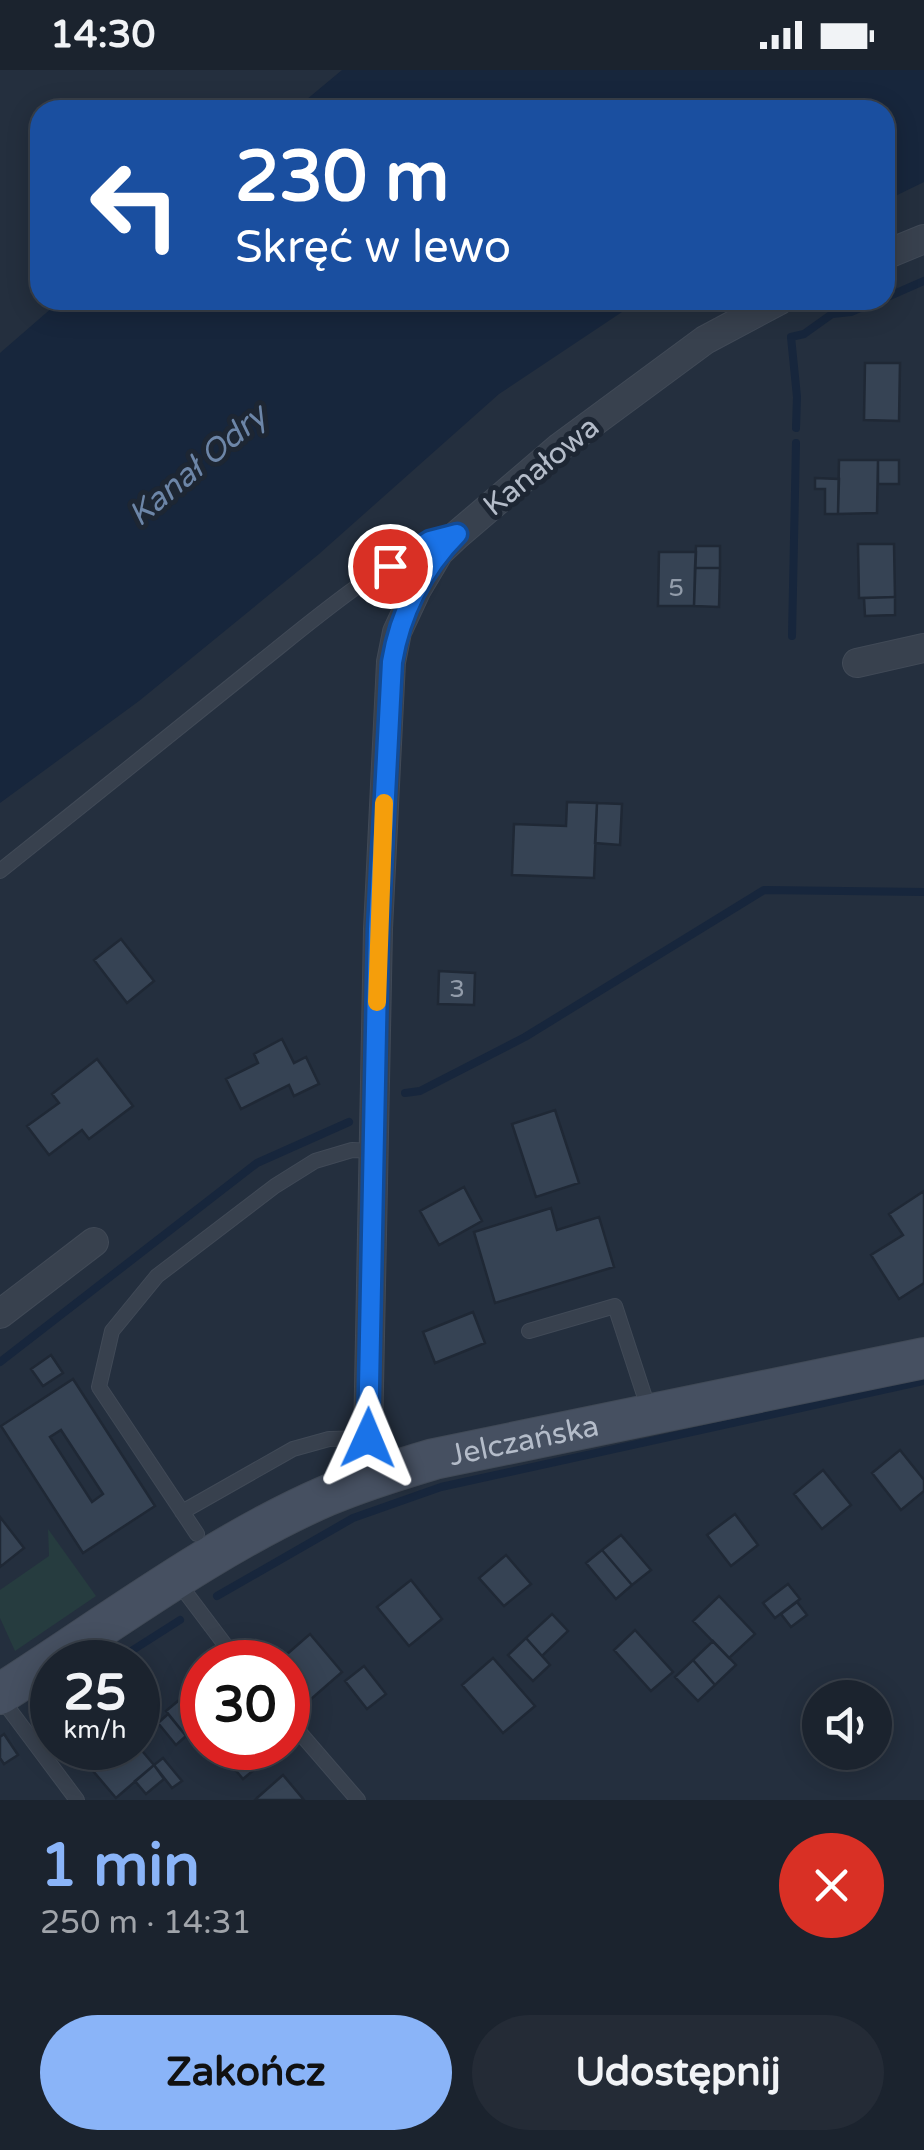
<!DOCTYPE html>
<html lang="pl">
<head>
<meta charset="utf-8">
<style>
	body { margin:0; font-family:"Varela Round",sans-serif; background:#242b36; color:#f1f3f6; height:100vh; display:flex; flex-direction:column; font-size:38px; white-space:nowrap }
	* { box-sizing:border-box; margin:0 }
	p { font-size:32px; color:#a0a4aa }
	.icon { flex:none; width:55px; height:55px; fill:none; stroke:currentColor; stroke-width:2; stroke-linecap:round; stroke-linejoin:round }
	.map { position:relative; height:1730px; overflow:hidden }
	.panel { display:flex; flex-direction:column; background:#1b232e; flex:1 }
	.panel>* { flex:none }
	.guide { position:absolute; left:30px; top:30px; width:865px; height:210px; border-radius:30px; box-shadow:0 5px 25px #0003,0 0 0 2px #39404a; background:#1a4fa0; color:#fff; overflow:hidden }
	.fabs { position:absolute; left:802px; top:1610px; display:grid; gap:20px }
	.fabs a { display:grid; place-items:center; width:90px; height:90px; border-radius:50%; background:#1b232e; box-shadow:0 5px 25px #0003,0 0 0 2px #39404a; font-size:50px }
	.speed { position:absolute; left:30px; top:1570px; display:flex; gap:20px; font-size:50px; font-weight:700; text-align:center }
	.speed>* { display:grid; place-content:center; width:130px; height:130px; border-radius:50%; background:#1b232e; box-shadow:0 5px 25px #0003,0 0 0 2px #39404a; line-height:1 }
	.speed small { font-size:25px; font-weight:400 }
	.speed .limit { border:15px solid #d22; background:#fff; color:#111 }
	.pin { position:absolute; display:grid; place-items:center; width:85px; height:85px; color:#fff; margin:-42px; border:5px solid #fff; border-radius:50%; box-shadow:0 2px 10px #0007 }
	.me { position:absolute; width:110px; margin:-55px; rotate:1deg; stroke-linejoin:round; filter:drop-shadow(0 0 8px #0008) }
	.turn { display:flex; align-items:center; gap:35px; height:210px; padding:0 40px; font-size:45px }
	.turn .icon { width:130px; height:130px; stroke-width:2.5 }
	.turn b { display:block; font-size:70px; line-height:85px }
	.round { display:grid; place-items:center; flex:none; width:105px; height:105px; border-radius:52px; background:#242b36 }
	.summary { display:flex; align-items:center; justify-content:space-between; height:170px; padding:0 40px }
	h1 { font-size:60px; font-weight:700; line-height:75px; color:#8ab4f8 }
	.primary-button { display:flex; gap:20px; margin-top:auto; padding:20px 40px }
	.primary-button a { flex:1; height:115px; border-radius:60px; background:#8ab4f8; color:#111; font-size:40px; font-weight:700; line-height:115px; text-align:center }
	.primary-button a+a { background:#242b36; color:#f1f3f6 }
	.status { display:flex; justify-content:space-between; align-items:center; height:70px; padding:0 50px; background:#1b232e; direction:ltr }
	.status svg { height:28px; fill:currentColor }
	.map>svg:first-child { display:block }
	.green { fill:#263c3f }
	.water { fill:#17263c }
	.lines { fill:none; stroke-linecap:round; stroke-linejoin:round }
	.stream { stroke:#17263c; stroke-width:8 }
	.building { fill:#364354; stroke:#1f2835; stroke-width:2.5; fill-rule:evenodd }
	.lane-casing { stroke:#414a57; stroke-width:16 }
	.street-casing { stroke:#414a57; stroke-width:30 }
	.secondary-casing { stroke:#414a57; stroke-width:42 }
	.lane { stroke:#38414e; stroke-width:14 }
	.street { stroke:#38414e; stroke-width:28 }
	.secondary { stroke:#465061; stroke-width:40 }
	.route-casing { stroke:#114b97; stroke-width:25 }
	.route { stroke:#1a73e8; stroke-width:18 }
	.slow { stroke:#f59e0b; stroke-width:18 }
	.labels { text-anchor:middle; stroke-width:10; stroke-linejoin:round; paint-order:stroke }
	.number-label { font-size:25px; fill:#929caa }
	.street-label { font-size:30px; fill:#b4bcc9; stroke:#1d2633 }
	.water-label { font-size:32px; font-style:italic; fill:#6d86a8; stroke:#1d2633 }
</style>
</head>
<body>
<div class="status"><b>14:30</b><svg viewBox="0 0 49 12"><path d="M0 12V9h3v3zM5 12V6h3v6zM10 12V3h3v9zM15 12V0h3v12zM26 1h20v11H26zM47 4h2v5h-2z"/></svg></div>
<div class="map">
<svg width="924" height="1730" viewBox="0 0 924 1730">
	<rect width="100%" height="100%" fill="#242f3e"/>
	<path class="green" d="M48,1459L96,1526L15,1581L0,1548V1520L49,1486Z"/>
	<path class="water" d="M342,0H924V112L885,131V40H294Z
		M61,230H640L499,324L319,484L139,631L0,733V283Z"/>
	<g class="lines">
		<path class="stream" d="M885,228L924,211
			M796,358L797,327L791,267L804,264L832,244L851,242L879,230
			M792,566L796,373
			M405,1023L420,1021L525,967L764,820L924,822
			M0,1292L257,1093L349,1052
			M217,1526L353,1448L441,1417L924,1311
			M114,1592L180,1550"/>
	</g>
	<path class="building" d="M865,293H900L899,351L864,350Z
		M839,390H878L877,443L838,444Z
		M878,390H899V414H878Z
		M815,408L839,409L838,444H825V419H815Z
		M858,474H894L895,527L859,528Z
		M696,476H720V498H695Z
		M659,482H696L694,536H658Z
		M695,498H720L719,537L694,536Z
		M895,527V545L865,546L864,528Z
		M567,732L597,733L594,808L512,805L514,754L566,756Z
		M597,733L622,734L620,775L595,773Z
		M121,869L154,911L127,933L94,890Z
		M439,901L475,903L474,935L438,934Z
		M282,969L294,993L306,987L319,1014L294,1026L289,1015L241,1039L226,1009L258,993L254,984Z
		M97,989L133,1036L89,1069L82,1060L49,1085L27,1056L59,1033L52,1024Z
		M555,1040L579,1113L536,1127L512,1054Z
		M464,1117L482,1151L439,1175L420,1141Z
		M924,1121V1213L899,1229L871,1185L903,1165L889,1144Z
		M551,1138L557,1160L599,1147L614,1197L495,1233L474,1162Z
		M473,1242L485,1273L435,1293L423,1262Z
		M51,1285L63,1303L43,1316L31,1299Z
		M73,1309L155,1436L83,1483L1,1356ZM61,1360L103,1424L92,1432L50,1367Z
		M900,1380L924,1410V1421L901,1440L872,1403Z
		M823,1400L851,1435L822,1459L794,1424Z
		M735,1444L758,1475L731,1496L707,1465Z
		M0,1447L24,1478L0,1497Z
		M621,1465L651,1500L632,1515L602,1480Z
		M602,1480L632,1515L616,1529L586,1493Z
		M506,1485L531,1514L504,1536L479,1508Z
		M411,1510L442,1549L409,1576L377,1537Z
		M788,1514L800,1529L775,1548L763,1533Z
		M719,1526L755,1564L729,1588L693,1551Z
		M797,1532L807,1545L791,1557L781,1544Z
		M552,1544L568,1561L542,1586L526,1568Z
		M635,1560L673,1602L651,1621L614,1580Z
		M310,1564L342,1602L310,1630L288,1603V1592H278Z
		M526,1568L550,1595L533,1611L508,1585Z
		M713,1571L736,1595L715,1615L693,1590Z
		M493,1588L535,1636L503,1663L462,1615Z
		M693,1590L715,1615L698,1631L675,1607Z
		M364,1596L386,1624L367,1639L345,1611Z
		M202,1611V1662L191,1672L166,1641Z
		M168,1644L186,1666L176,1675L158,1653Z
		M4,1664L18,1685L4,1694L0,1688V1667Z
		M138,1676L154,1695L116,1728L76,1681L80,1678Z
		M254,1678L278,1680L243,1709L232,1696Z
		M163,1688L182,1711L172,1718L154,1695Z
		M154,1695L164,1709L146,1724L135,1711Z
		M283,1705L304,1730H255L257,1728Z"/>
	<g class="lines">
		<g class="lane-casing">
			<path id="lane" d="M0,801C88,731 176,660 263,590C307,555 395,480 447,467
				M529,1261L615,1236L650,1343
				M182,1442L293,1379L329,1369L368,1368
				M197,1464L99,1317L112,1261L157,1206L275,1116L315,1091L352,1080L374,1081
				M177,1511L238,1592
				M0,1627L77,1730
				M288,1649L358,1730"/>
		</g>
		<g class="street-casing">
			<path id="street" d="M885,185L924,169
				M857,593L924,578
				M0,1244L94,1172
				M374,1407L368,1368L378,859L391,592L397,562L417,519L439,482L457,465L560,377L705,270L780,230"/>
		</g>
		<g class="secondary-casing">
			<g id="secondary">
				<path id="s1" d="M0,1624C102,1559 215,1474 326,1426C361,1411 397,1400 434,1389L924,1288"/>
			</g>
		</g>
		<use href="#lane" class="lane"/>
		<use href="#street" class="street"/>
		<use href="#secondary" class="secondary"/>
	</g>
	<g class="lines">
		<g class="route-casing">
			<path id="route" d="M368,1368L378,859L392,592C400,544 422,499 457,464L430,471L390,496"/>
		</g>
		<use href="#route" class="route"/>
		<path class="slow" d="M377,932L384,733"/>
	</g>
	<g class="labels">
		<g class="number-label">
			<text x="676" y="526">5</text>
			<text x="457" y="927">3</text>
		</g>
		<g class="street-label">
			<text transform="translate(541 396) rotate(-39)" y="10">Kanałowa</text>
			<text dy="10" stroke="none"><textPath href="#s1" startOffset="588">Jelczańska</textPath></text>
		</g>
		<g class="water-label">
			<text transform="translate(197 395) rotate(-40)" y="11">Kanał Odry</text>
		</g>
	</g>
</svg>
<div class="fabs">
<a><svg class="icon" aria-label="sound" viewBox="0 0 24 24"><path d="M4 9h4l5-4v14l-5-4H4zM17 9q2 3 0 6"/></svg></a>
</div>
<div class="speed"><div>25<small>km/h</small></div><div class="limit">30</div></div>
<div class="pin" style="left:390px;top:496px;background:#d93025"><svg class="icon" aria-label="arrive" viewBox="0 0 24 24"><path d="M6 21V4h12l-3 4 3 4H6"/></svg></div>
<svg class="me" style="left:368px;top:1368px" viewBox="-20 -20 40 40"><path d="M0-17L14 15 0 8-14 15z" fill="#1a73e8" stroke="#fff" stroke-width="4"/></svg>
<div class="guide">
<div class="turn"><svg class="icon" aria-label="left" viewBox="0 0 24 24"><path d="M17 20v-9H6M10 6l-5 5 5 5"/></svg><div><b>230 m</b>Skręć w lewo</div></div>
</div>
</div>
<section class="panel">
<div class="summary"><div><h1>1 min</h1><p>250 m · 14:31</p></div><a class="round" style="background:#d93025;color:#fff"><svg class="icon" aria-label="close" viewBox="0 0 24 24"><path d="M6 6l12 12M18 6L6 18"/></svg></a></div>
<div class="primary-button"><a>Zakończ</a><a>Udostępnij</a></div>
</section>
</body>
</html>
